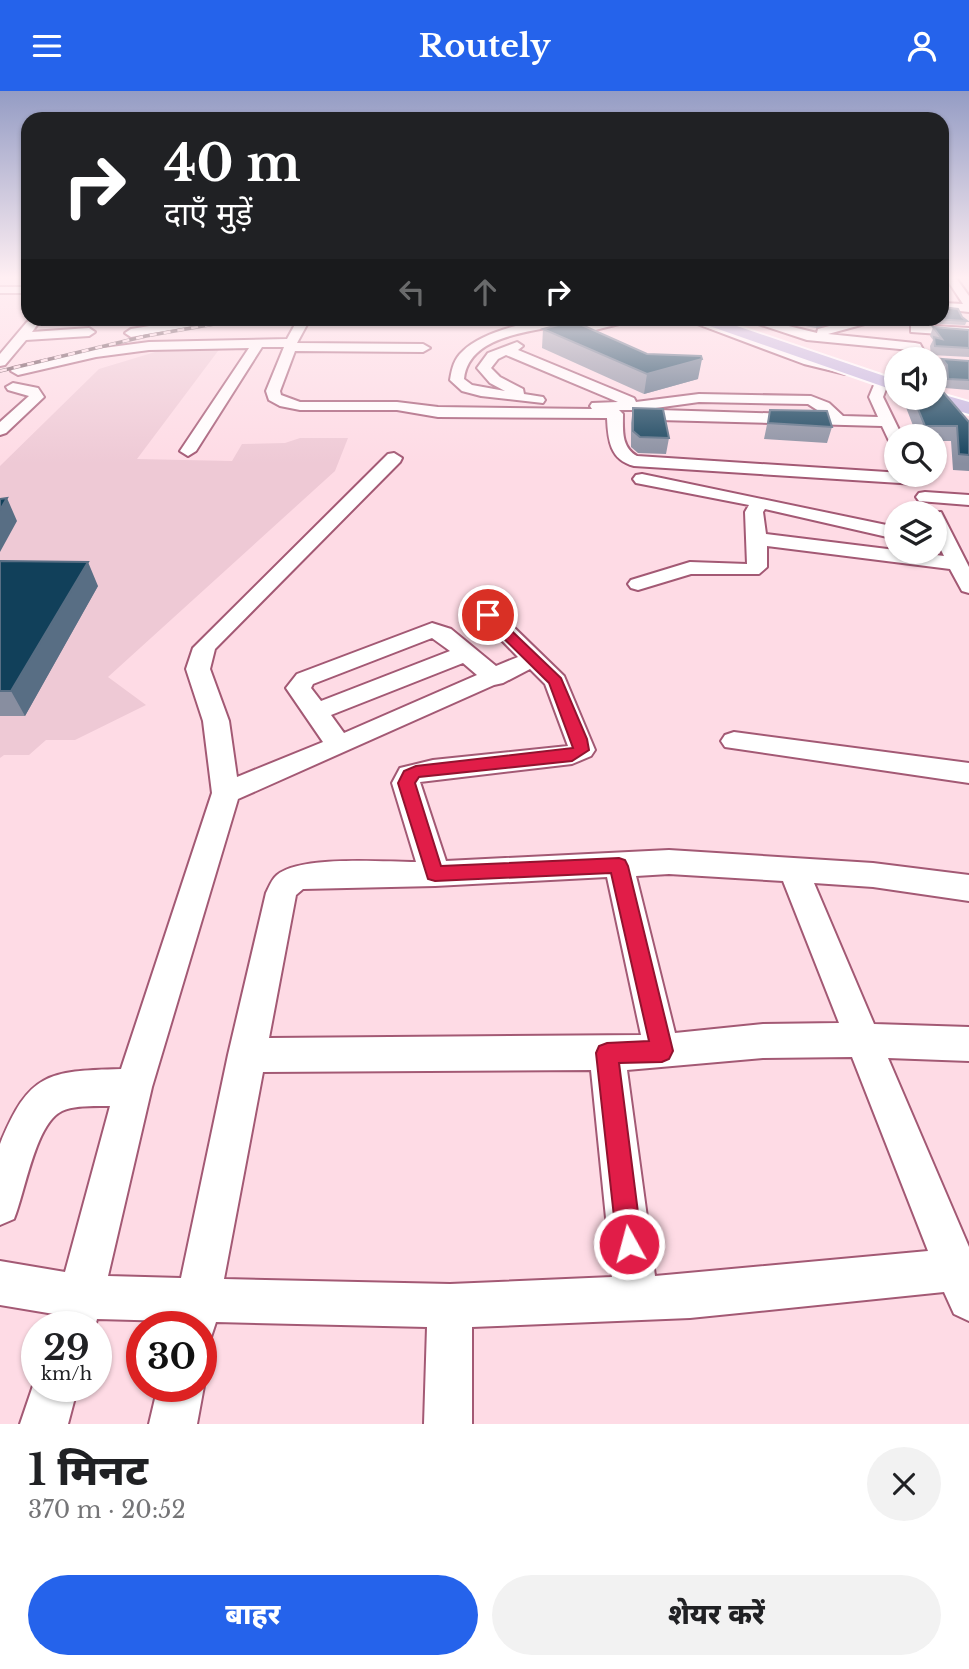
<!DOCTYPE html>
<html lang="hi">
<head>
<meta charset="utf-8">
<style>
	body { margin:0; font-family:"Libre Baskerville","Noto Sans Devanagari",serif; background:#f2f2f2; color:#202124; height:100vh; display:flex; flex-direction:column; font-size:26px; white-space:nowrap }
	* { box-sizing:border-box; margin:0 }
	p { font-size:23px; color:#757577 }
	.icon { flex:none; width:38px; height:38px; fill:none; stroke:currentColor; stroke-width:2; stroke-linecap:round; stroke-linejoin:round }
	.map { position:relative; height:1333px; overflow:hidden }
	.drawer { display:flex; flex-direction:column; background:#fff; flex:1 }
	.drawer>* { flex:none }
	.banner { position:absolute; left:21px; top:21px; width:928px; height:214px; border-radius:21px; box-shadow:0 2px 5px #0004; background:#202124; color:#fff; overflow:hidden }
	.buttons { position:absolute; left:884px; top:256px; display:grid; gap:14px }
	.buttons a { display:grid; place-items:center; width:63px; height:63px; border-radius:50%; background:#fff; box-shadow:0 2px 5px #0004; font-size:35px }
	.speed { position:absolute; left:21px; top:1220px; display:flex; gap:14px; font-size:35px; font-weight:700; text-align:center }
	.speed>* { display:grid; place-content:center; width:91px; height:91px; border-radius:50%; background:#fff; box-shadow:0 2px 5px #0004; line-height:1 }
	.speed small { font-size:18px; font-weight:400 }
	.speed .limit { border:10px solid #d22; background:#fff; color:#111 }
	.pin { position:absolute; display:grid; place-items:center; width:60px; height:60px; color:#fff; margin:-30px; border:4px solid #fff; border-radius:50%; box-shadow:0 2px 7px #0007 }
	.me { position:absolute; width:77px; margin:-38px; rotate:353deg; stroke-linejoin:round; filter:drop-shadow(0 0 5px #0008) }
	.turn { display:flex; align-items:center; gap:24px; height:147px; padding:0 28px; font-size:32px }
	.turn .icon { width:91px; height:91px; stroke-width:2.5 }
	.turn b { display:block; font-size:49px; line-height:60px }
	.lanes { display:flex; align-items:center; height:66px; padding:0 28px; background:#0003; justify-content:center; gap:35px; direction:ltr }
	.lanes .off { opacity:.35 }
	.round { display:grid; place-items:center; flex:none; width:74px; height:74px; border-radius:37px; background:#f2f2f2 }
	.head { display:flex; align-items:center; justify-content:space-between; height:119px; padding:0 28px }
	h1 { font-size:42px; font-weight:800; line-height:52px }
	.button { display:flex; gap:14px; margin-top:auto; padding:14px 28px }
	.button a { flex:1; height:80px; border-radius:42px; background:#2563eb; color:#fff; font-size:28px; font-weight:800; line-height:80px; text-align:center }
	.button a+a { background:#f2f2f2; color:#202124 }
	header { display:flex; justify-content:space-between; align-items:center; height:91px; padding:0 28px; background:#2563eb; color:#fff; font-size:32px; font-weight:800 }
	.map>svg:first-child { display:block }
	.built { fill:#eec9d5 }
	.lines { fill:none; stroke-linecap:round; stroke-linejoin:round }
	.minor-casing { stroke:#a35974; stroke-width:4 }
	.major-casing { stroke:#fff; stroke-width:4 }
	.minor { fill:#fff; fill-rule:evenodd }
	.major { fill:#c2b5e0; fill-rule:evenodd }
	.rail-casing { stroke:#593c47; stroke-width:3.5 }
	.rail { stroke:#fedbe5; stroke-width:2.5; stroke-dasharray:7; stroke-linecap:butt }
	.wall { fill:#888ea0 }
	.shaded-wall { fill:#586e84 }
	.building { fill:#11405a; stroke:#586e84; stroke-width:2 }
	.route { fill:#e11d48; stroke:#92132f; stroke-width:2 }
</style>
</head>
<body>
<header><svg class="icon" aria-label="menu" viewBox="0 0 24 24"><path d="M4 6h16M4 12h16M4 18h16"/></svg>Routely<svg class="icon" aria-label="person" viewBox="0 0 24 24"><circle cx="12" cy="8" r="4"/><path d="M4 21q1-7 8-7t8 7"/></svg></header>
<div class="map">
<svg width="969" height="1333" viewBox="0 0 969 1333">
	<rect width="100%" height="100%" fill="#fedbe5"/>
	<path class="built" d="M175,255L221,256L137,368L232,370L242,353L285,352L300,347H348L335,380L108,586L146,614L75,649H46L29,664H4L0,667V375L99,278Z"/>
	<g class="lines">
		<g class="minor-casing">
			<path id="minor" d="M946,187H956L969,205V221L942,218V212L963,213Z
				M0,196H28V202H0Z
				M193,228H217L211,232L131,246L125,242L131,238Z
				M298,228H310L297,252L423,253L430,257L423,261L295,260L280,300L281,304L300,311H397L438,316L592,318L590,315L592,312L618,311L506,264L498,268L491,277L500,286L523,298L524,303L543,306L545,309L543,312L481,305L462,300L450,289C452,277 454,268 463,260C485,238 547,225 577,228C569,234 556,235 546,237C515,243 468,250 464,288L472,294L505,300L490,292L477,277L488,262L517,251L523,255L518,259L634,307L636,311L699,303L811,305L829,312L843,325L878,326L869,306L877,287H887L889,290L883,306L902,345H896V354L890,352L882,335L659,329L651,324L659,319L825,324L808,313L699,311L641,319H619L623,323C623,339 621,356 637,365L918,383L925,388L916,393L634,375C610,369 608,349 607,327L438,326L397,319H300L280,315L269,309L266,300L284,256H262L196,360L188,365L180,360L249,257L149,259L96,266L18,284L11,280L13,277L96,258L149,251L287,248Z
				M619,228H639L555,249L549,245L551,242Z
				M684,228H700L814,267L850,276L852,279L845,283L804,273Z
				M743,228H760L817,242L818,238L856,228H874L872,231L828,243L915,252L920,253L928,268H914L910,259L807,249Z
				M31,230L37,234L32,241L89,237L95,241L89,245L26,249L5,274L0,275V263L27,231Z
				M915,234L969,237V245L911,241V235Z
				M934,280L969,283V291L934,288Z
				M13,292L38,297L44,306L6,342L0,344V331L29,305L8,299L6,296Z
				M394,362L402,367L400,371L215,558L210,578L229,630L237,686L323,651L286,597L297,583L432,532L451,538L496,575L518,566L477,524L480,519H496L564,585L595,659L591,665L572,673L420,691L446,770L669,759L873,772L969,784V810L873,796L814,792L874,933L969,936V970L888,967L969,1156V1230L954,1223L944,1201L690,1227L472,1236V1333H424L427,1236L216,1231L209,1252L201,1255V1236H171L172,1230L97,1228L95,1236H51L54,1223L0,1214V1170L65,1181L110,1015C96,1015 75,1014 62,1020C35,1033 25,1102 14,1128L0,1134V1053C29,982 47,980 121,978L212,702L203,630L186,578L193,557L388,363ZM432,547L450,560L321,610L311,597L313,593ZM463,572L477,584L344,642L331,624ZM530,578L545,593L568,655L433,669L400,677L392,692L416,771C384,771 301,764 277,784C272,788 269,796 266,802L228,964L181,1187L108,1185L152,996L238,708L494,594L503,592ZM669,783L783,790L839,932L763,933L675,942L636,785ZM607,786L641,944L269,947L296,804L303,798L435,795ZM852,966L928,1160L655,1185L627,979L763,967ZM591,979L612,1186L450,1193L224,1188L263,981Z
				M642,383L896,436V448L765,418L763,421L766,443L944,465L934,445V422H927L941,421L969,476V502L962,500L950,478L767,455V476L759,483H691L638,499L631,497L628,493L631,489L690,471L747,473L745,421L749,414L636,392L633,388L636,384Z
				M925,401L969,404V414L919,410L916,406L919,402Z
				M734,641L969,672V692L725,656L721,650L725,644Z
				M37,1283V1295H78L68,1333H20Z
				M201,1288L204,1295L197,1333H149L158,1295H201Z"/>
		</g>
		<g class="major-casing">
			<path id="major" d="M695,228H716L896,289V300L698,231Z
				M934,301L969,311V323L924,310L922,306H934Z"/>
		</g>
		<use href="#minor" class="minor"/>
		<use href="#major" class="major"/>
		<g class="rail-casing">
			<path id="rail" d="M0,280L146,245L243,228"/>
		</g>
		<use href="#rail" class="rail"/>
	</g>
	<path class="wall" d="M962,226L967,230L965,234L918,232L915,228Z
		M770,228H848L816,237Z
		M933,236L969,239V266L931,264L930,255L933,249L930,245Z
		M543,238L698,288L644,303L542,257Z
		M942,268L969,270V299L945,297L943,283L938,277Z
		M902,306H934L969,331V380L953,379L951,350H934V345H917Z
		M633,317L669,347L666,363L638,362L631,356V332Z
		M770,319L832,336L827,352L764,348Z
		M0,470L98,495L25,625H0Z"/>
	<path class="shaded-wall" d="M826,228H848L816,237L818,230Z
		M702,268L698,288L644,303L647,283Z
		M7,407L17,430L0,461V419Z
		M88,471L98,495L25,625L11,600Z"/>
	<path class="building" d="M942,216L958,218L962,226L967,230L929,228H942Z
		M806,228H826L818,230Z
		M573,230L647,263L701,265L702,268L647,283L543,238Z
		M933,236L969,239V257L935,255L934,246L942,248Z
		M942,268L969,270V289L948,288L947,274Z
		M934,300L944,302L969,331V364L959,363L957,335H925L913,306H934Z
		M633,317L663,318L669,347L640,346L633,340Z
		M770,319L827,320L832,336L768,332Z
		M7,407L0,419V408Z
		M0,470L88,471L11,600H0Z"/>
	<linearGradient id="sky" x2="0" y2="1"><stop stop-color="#949cc4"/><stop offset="0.5" stop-color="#ffeff3"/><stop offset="1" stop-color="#ffeff3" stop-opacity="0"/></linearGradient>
	<rect width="969" height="373" fill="url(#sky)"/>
	<path class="route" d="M488,520L492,521L561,587L587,648L589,659L572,670L419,686L415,692L441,775L619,767L625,769L628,775L673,960L669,968L662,971L619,972L642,1153L638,1162L629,1166L620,1162L617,1153L596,962L599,955L607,952L649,950L611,782L435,790L428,788L398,692L404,680L416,675L573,657L549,592L483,527L481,524Z"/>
</svg>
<div class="buttons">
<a><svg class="icon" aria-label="sound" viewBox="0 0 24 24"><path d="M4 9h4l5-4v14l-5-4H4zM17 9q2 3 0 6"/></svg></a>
<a><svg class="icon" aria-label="search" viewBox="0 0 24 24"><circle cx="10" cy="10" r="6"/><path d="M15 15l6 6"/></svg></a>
<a><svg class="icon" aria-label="layers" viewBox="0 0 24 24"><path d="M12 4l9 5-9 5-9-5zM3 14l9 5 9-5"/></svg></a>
</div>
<div class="speed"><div>29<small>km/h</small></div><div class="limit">30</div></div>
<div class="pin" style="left:488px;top:524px;background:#d93025"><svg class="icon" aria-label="arrive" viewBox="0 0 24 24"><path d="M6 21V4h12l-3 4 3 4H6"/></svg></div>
<svg class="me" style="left:629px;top:1153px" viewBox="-20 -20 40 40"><circle r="17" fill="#e11d48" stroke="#fff" stroke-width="3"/><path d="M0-11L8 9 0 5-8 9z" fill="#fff"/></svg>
<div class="banner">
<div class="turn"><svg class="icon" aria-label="right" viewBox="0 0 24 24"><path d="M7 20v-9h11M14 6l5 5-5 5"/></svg><div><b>40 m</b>दाएँ मुड़ें</div></div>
<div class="lanes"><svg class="icon off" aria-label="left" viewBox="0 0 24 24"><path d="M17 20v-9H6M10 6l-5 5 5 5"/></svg><svg class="icon off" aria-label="ahead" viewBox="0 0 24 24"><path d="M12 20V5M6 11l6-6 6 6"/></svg><svg class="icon" aria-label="right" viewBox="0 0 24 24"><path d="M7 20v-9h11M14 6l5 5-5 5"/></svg></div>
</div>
</div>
<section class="drawer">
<div class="head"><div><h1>1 मिनट</h1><p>370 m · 20:52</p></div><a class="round"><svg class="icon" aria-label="close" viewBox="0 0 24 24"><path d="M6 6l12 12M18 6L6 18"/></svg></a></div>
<div class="button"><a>बाहर</a><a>शेयर करें</a></div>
</section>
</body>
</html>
